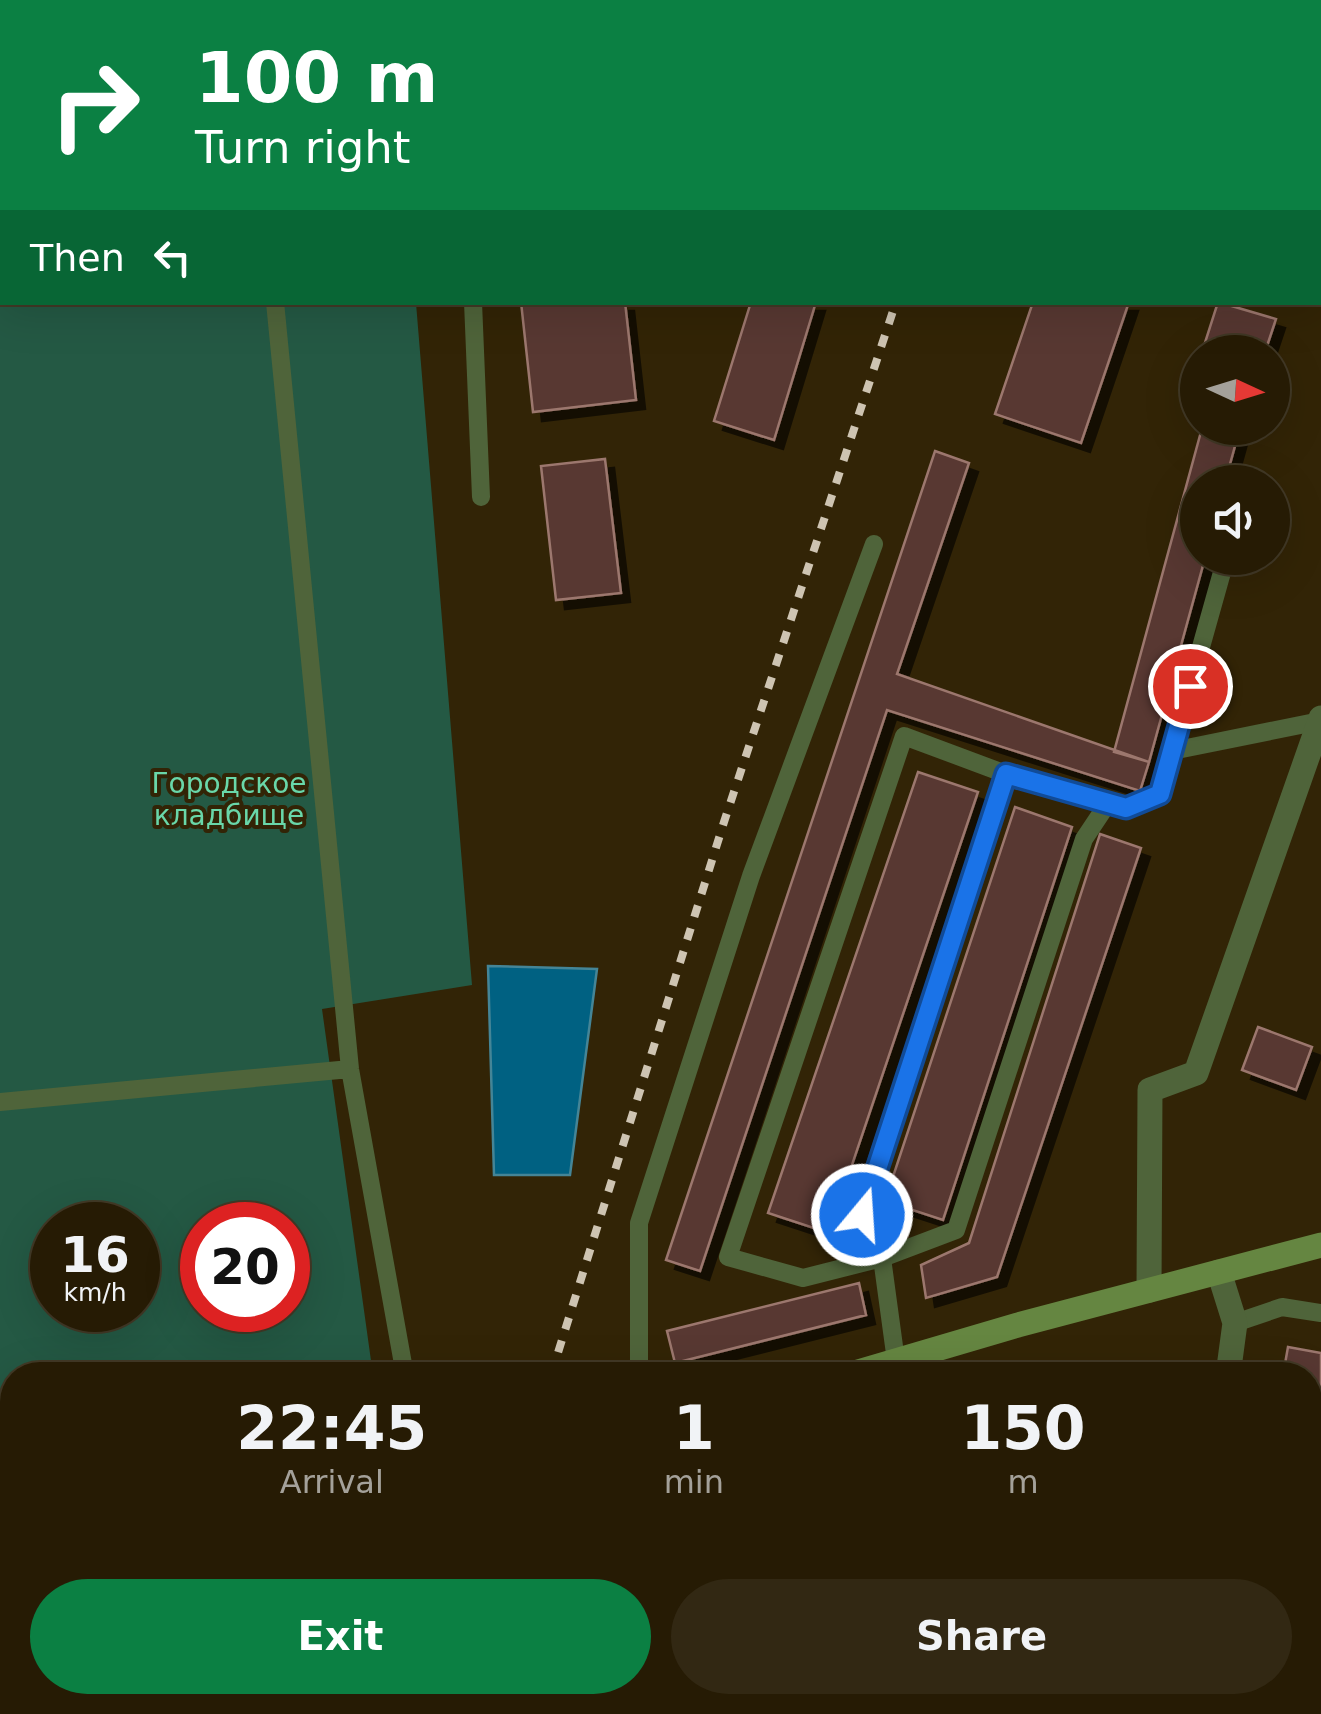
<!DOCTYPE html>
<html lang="en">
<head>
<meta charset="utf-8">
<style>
	body { margin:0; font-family:"DejaVu Sans",sans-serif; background:#322813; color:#f1f3f6; height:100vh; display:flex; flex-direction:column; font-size:38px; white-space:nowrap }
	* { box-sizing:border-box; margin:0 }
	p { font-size:32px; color:#a4a19a }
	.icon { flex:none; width:55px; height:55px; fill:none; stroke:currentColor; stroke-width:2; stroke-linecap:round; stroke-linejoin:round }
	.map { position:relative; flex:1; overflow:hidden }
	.side { position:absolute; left:0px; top:1362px; width:1322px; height:352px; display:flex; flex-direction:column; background:#261b04; border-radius:40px 40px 0 0; box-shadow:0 10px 40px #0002,0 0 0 2px #423926 }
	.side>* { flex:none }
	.hud { position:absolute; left:0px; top:0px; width:1322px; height:305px; box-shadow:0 10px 40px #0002,0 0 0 2px #423926; background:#0b8043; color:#fff; overflow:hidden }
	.needle { width:65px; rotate:94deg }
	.buttons { position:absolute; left:1180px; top:335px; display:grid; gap:20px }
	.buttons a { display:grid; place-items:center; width:110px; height:110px; border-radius:50%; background:#261b04; box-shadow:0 10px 40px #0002,0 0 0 2px #423926; font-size:50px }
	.speed { position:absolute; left:30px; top:1202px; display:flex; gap:20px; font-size:50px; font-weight:700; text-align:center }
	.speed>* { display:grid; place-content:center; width:130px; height:130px; border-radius:50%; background:#261b04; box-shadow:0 10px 40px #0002,0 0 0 2px #423926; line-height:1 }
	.speed small { font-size:25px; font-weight:400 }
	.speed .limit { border:15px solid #d22; background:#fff; color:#111 }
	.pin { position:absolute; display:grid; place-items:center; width:85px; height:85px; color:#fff; margin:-42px; border:5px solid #fff; border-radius:50%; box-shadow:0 2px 10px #0007 }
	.me { position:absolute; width:110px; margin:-55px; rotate:18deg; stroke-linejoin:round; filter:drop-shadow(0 0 8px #0008) }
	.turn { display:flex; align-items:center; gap:35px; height:210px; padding:0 30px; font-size:45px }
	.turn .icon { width:130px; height:130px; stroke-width:2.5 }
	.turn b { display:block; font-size:70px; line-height:85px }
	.then { display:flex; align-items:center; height:95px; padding:0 30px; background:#0003; gap:20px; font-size:38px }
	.eta { display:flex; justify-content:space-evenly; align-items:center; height:170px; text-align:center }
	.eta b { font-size:60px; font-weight:700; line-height:70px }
	.cta { display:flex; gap:20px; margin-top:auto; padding:20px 30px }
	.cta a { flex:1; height:115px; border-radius:60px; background:#0b8043; color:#fff; font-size:40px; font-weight:700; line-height:115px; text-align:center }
	.cta a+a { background:#322813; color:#f1f3f6 }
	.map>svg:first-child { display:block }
	.green { fill:#245944; fill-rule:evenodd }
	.water { fill:#006182; stroke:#448597; stroke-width:2.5 }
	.building { fill:#583830; stroke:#9c776e; stroke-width:2.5; filter:url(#shadow) }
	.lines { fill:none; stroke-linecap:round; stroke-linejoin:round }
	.service { stroke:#4f643a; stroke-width:18 }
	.minor { stroke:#4f643a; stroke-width:25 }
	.secondary { stroke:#658641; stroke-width:25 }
	.rail { stroke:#cec4b2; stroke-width:8; stroke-dasharray:12 12; stroke-linecap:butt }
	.route-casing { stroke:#114b97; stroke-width:25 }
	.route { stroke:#1a73e8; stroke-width:18 }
	.labels { text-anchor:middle; stroke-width:8; stroke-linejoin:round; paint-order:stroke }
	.park-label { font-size:28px; fill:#69d7a9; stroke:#322406 }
</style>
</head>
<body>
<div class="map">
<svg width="1321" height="1714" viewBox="0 0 1321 1714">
	<defs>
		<filter id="shadow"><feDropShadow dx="9" dy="9" stdDeviation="0" flood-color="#0009"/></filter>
	</defs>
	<rect width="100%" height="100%" fill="#322406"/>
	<path class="green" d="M0,0H417L2,2V302L416,303L472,985L322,1009L373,1375H12V1537L0,1540ZM52,1225H138V1310H52ZM202,1225H288V1310H202Z"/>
	<path class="water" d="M488,966L597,969L570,1175H494Z"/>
	<path class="building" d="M521,302H625L636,400L533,412Z
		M751,302H816L774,440L714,421Z
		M1033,302H1129L1081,443L995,414Z
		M1218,302L1276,319L1265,352H1202Z
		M1198,365V407L1185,403Z
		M1202,428H1240L1225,482H1198V558H1205L1149,762L1114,752Z
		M935,451L969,463L897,674L1149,762L1140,791L887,710L700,1271L666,1260Z
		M605,459L621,593L556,600L541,466Z
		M918,772L978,792L829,1233L768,1213Z
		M1015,807L1072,827L943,1220L885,1201Z
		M1100,834L1141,848L997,1277L926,1298L921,1265L969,1243Z
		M1258,1027L1312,1047L1296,1090L1242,1070Z
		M859,1283L866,1315L675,1363L667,1331Z
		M1288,1347L1321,1353V1397L1310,1396V1375H1283Z"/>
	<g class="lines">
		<path class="service" d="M249,0V2
			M460,0V2
			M0,277L2,276
			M275,302L350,1069L405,1375
			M473,302L481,497
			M1172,751L1320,721
			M1108,803L1084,839L956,1230L882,1258L803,1278L728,1257L904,736L1006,774L1126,808L1160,793L1226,558
			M0,1102L350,1069
			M1235,1323L1282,1307L1321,1313
			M896,1361L882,1258L861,1215L1006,774
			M639,1375V1223L751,876L874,544"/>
		<path class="minor" d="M1219,1272L1235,1323L1228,1375
			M1149,1290L1150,1090L1196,1073L1321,718
			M1310,1683L1321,1685
			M803,1714L805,1702
			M1179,1714L1180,1702"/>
		<path class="secondary" d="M848,1375L1018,1325L1321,1245
			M0,1604L12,1600"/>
		<path class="rail" d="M995,2L996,0
			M551,1375L724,822L896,302
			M439,1714L443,1702"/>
	</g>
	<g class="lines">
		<g class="route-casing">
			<path id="route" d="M862,1215L1006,774L1126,808L1160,794L1190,686"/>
		</g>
		<use href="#route" class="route"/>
	</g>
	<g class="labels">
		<g class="park-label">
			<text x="229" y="793">Городское<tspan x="229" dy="32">кладбище</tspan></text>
		</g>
	</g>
</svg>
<div class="buttons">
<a><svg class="needle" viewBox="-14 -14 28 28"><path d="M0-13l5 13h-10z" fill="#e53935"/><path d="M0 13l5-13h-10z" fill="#a4a19a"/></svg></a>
<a><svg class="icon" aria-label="sound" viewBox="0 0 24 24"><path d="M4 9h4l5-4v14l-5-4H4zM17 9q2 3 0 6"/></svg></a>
</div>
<div class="speed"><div>16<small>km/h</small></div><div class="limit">20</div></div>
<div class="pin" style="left:1190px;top:686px;background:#d93025"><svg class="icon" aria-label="arrive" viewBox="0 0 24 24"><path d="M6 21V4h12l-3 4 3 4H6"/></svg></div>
<svg class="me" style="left:862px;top:1215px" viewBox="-20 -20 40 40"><circle r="17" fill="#1a73e8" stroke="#fff" stroke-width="3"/><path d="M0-11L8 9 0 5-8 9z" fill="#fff"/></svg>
<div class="hud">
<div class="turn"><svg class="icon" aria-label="right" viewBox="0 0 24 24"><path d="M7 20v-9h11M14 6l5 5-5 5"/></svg><div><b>100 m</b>Turn right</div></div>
<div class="then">Then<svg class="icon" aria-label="left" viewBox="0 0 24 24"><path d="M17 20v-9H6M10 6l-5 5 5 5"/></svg></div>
</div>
<section class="side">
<div class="eta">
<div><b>22:45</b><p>Arrival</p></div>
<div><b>1</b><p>min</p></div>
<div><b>150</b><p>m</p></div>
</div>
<div class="cta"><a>Exit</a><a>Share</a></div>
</section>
</div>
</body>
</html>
